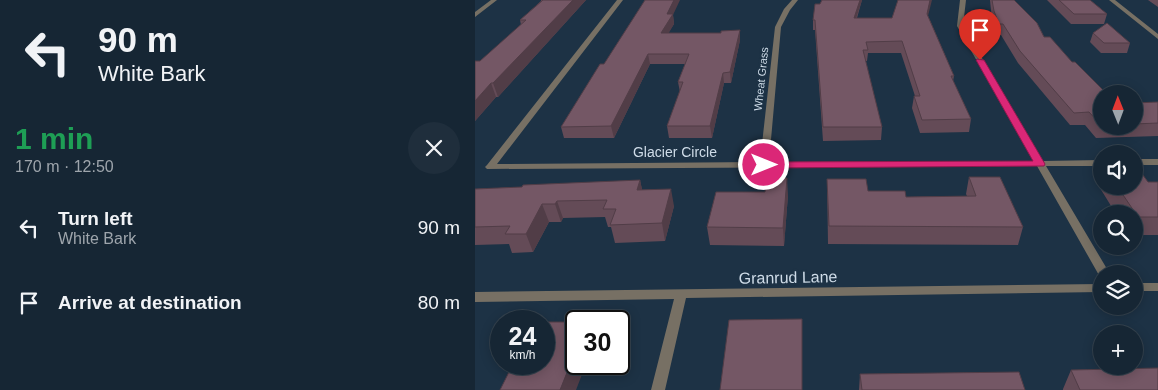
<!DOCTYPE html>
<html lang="en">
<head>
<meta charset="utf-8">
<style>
	body { margin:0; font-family:Helvetica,sans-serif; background:#1f2e3c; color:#f1f3f6; height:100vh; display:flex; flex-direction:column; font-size:19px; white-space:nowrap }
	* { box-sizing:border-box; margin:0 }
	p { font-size:16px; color:#9ea5ac }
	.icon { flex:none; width:28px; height:28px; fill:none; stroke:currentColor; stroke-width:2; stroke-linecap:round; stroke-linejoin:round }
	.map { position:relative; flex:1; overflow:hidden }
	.drawer { display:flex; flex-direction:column; background:#162634; width:475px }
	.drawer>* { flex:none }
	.guide { background:#162634; color:#f1f3f6; overflow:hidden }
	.needle { width:32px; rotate:359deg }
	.tools { position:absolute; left:618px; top:85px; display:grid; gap:10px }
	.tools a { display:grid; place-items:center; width:50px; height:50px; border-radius:50%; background:#162634; box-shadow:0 2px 12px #0003,0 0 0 1px #35434f; font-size:25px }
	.speed { position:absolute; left:15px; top:310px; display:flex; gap:10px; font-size:25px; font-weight:700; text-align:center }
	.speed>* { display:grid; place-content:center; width:65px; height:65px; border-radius:50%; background:#162634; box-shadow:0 2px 12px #0003,0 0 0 1px #35434f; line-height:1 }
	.speed small { font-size:12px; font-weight:400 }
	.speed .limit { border:2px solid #111; border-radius:8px; background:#fff; color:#111 }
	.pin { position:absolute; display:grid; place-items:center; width:42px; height:42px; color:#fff; margin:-51px -21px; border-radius:50% 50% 50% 0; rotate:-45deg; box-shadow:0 0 5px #0007 }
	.pin .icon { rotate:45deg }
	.me { position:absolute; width:55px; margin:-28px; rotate:90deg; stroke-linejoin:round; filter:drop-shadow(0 0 4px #0008) }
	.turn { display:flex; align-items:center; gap:18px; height:105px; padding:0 15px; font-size:22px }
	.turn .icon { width:65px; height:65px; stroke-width:2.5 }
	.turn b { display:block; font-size:35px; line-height:42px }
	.round { display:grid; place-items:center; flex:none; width:52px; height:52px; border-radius:26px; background:#1f2e3c }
	.summary { display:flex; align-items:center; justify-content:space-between; height:85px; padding:0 15px }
	h1 { font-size:30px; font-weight:700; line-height:38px; color:#1e9e55 }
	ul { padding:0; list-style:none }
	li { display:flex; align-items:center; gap:15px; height:75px; padding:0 15px }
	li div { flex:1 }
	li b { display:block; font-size:19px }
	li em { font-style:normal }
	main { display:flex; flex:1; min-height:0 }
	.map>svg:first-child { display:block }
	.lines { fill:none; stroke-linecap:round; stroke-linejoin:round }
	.street { fill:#777064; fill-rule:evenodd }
	.wall { fill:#644b57 }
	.shaded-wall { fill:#513d47 }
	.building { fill:#745765; stroke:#513d47 }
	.route { fill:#db2777; stroke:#8e194d }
	.labels { text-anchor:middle; stroke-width:5; stroke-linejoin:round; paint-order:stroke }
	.far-street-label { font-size:11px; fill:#cfdce8; stroke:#1d3245 }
	.street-label { font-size:14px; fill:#cfdce8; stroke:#1d3245 }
	.near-street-label { font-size:16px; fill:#cfdce8; stroke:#1d3245 }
</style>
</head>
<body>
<main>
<section class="drawer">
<div class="guide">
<div class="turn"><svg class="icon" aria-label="left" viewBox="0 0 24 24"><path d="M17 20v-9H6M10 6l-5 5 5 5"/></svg><div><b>90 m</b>White Bark</div></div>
</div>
<div class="summary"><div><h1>1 min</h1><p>170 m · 12:50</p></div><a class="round"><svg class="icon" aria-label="close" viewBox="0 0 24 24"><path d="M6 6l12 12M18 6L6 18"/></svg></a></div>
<ul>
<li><svg class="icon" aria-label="left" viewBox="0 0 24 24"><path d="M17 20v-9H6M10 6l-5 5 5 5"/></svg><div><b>Turn left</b><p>White Bark</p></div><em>90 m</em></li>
<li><svg class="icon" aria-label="arrive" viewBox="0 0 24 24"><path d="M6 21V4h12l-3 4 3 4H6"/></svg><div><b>Arrive at destination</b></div><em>80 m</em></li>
</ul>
</section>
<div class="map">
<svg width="683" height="390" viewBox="0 0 683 390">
	<rect width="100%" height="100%" fill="#1d3245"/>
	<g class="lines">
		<path class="street" d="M16,0H22L0,17V12Z
			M142,0H148L22,164L285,162L300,27L309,9L317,0H323L315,10L306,27L294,162L559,161L482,26L485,0H491L488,26L568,161L626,160V166H571L635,274H626V277H625L562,166L12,169L10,167L12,165Z
			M634,0H640L683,34V39Z
			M659,159H683V165H659Z
			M659,283H683V291H659Z
			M626,284V292L211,298L190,390H176L199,299L0,302V292Z"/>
	</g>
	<path class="wall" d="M66,0H111L23,97H21L0,121V61H5L46,25L45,20L66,1Z
		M347,0H387L382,18H417L453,16L479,76L478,81L496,119L494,132L445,133L437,108L439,96H440L426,53H393L392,61H390L407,127L406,140L348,141L340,30H338V20Z
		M515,0H539L569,37L597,62L626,94V126H659V103L683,102V136L621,138L610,125H595L543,63L526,35H522L517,21Z
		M572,0H615L632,14L629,24H596Z
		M673,0H683V7Z
		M198,15L199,24L193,33H246L265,30V40L256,83H249L237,138H194L192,126L205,92L203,82L210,64H175L139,138H89L86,127L129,64Z
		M618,33L655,43L652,53H626L615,42Z
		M494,177L548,227L543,245L353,244L352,179L393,191L431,197L492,196L491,194Z
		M165,180L167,190L199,206L190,241L140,243L136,227H133L130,217L88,218L86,222H74L58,252L37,253L34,244L0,245V189L47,187Z
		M673,182H683V235H659V214H641L625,188L626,186H659Z
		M313,195L309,246L235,245L232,227Z
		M596,370L683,390H588V389Z
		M385,374L550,390H384Z"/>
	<path class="shaded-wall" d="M98,0H111L23,97L18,83Z
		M199,0H205L198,15L199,24L188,43L186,33L192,14Z
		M385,0H387L378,28L379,18Z
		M455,0H457L451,24L452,14Z
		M265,30V40L256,83L255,72Z
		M173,54L175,64L139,138L136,126Z
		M248,73L249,83L237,138L235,126Z
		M16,83L21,97L0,121V101Z
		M312,178L313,195L309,246L308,228Z
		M165,180L169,198L162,190Z
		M196,189L199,206L190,241L187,223Z
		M82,201L88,218L86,222L80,204Z
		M67,204L74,222L58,252L51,234Z
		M101,350V364H111L101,390H85Z"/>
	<path class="building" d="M68,0H98L18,83H16L0,101V61H5L51,20H45Z
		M170,0H199L192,14H198L186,33H246V31L265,30L255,72L248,73L235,126H192L208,82H203L214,54H173L136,126L86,127L125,64H129Z
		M347,0H385L379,18H417L423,0H455L452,14L479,76H476L496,119L447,120L439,96H445L427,41L391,42L393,50H388L407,127H348L340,20H338L340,4H345Z
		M517,0H539L562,23L569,37H575L597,62H600L632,94H626V125L614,112L599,113L545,51L528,24H524L519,11Z
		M584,0H615L632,14H599Z
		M632,23L655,43H629L618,33Z
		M683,102V123L659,124V103Z
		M659,171H665L673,182H683V217H663L642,186H659Z
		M494,177H525L548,227L354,226L352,179H391L393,191H430L431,197L501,196Z
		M292,178H312L308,228L232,227L241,192H290Z
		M165,180L162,190L196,189L187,223L135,225L141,209H128L132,200L82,201L80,204H67L51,234H30L35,226L0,227V189L47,187L48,185Z
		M327,319V390H245L254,320Z
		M69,322H101V350L85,390H25L38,364H69Z
		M683,368V390H605L596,370Z
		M544,372L550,390H387L385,374Z"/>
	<path class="route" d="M502,59L509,60L570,164L569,166L289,168L284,165L289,162L558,161L501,60Z"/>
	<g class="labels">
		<g class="far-street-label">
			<text transform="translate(286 79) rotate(-84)" y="4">Wheat Grass</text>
		</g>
		<g class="street-label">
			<text x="200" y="157">Glacier Circle</text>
		</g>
		<g class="near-street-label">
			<text transform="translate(313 277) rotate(-1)" y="6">Granrud Lane</text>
		</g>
	</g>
</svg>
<div class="tools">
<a><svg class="needle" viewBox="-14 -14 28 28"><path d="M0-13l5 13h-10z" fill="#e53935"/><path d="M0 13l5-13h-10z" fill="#9ea5ac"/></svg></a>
<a><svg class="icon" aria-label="sound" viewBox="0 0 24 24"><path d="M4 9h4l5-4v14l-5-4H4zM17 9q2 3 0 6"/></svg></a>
<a><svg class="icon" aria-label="search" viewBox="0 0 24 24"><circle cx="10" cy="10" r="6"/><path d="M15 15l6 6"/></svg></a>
<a><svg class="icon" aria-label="layers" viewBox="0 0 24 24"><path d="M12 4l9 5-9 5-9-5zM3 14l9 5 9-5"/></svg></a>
<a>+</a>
</div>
<div class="speed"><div>24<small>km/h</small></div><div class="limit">30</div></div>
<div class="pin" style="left:505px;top:60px;background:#d93025"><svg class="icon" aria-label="arrive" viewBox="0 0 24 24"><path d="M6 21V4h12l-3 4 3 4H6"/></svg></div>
<svg class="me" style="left:289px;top:165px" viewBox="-20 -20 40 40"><circle r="17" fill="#db2777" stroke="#fff" stroke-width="3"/><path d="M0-11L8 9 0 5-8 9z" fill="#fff"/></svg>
</div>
</main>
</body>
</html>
